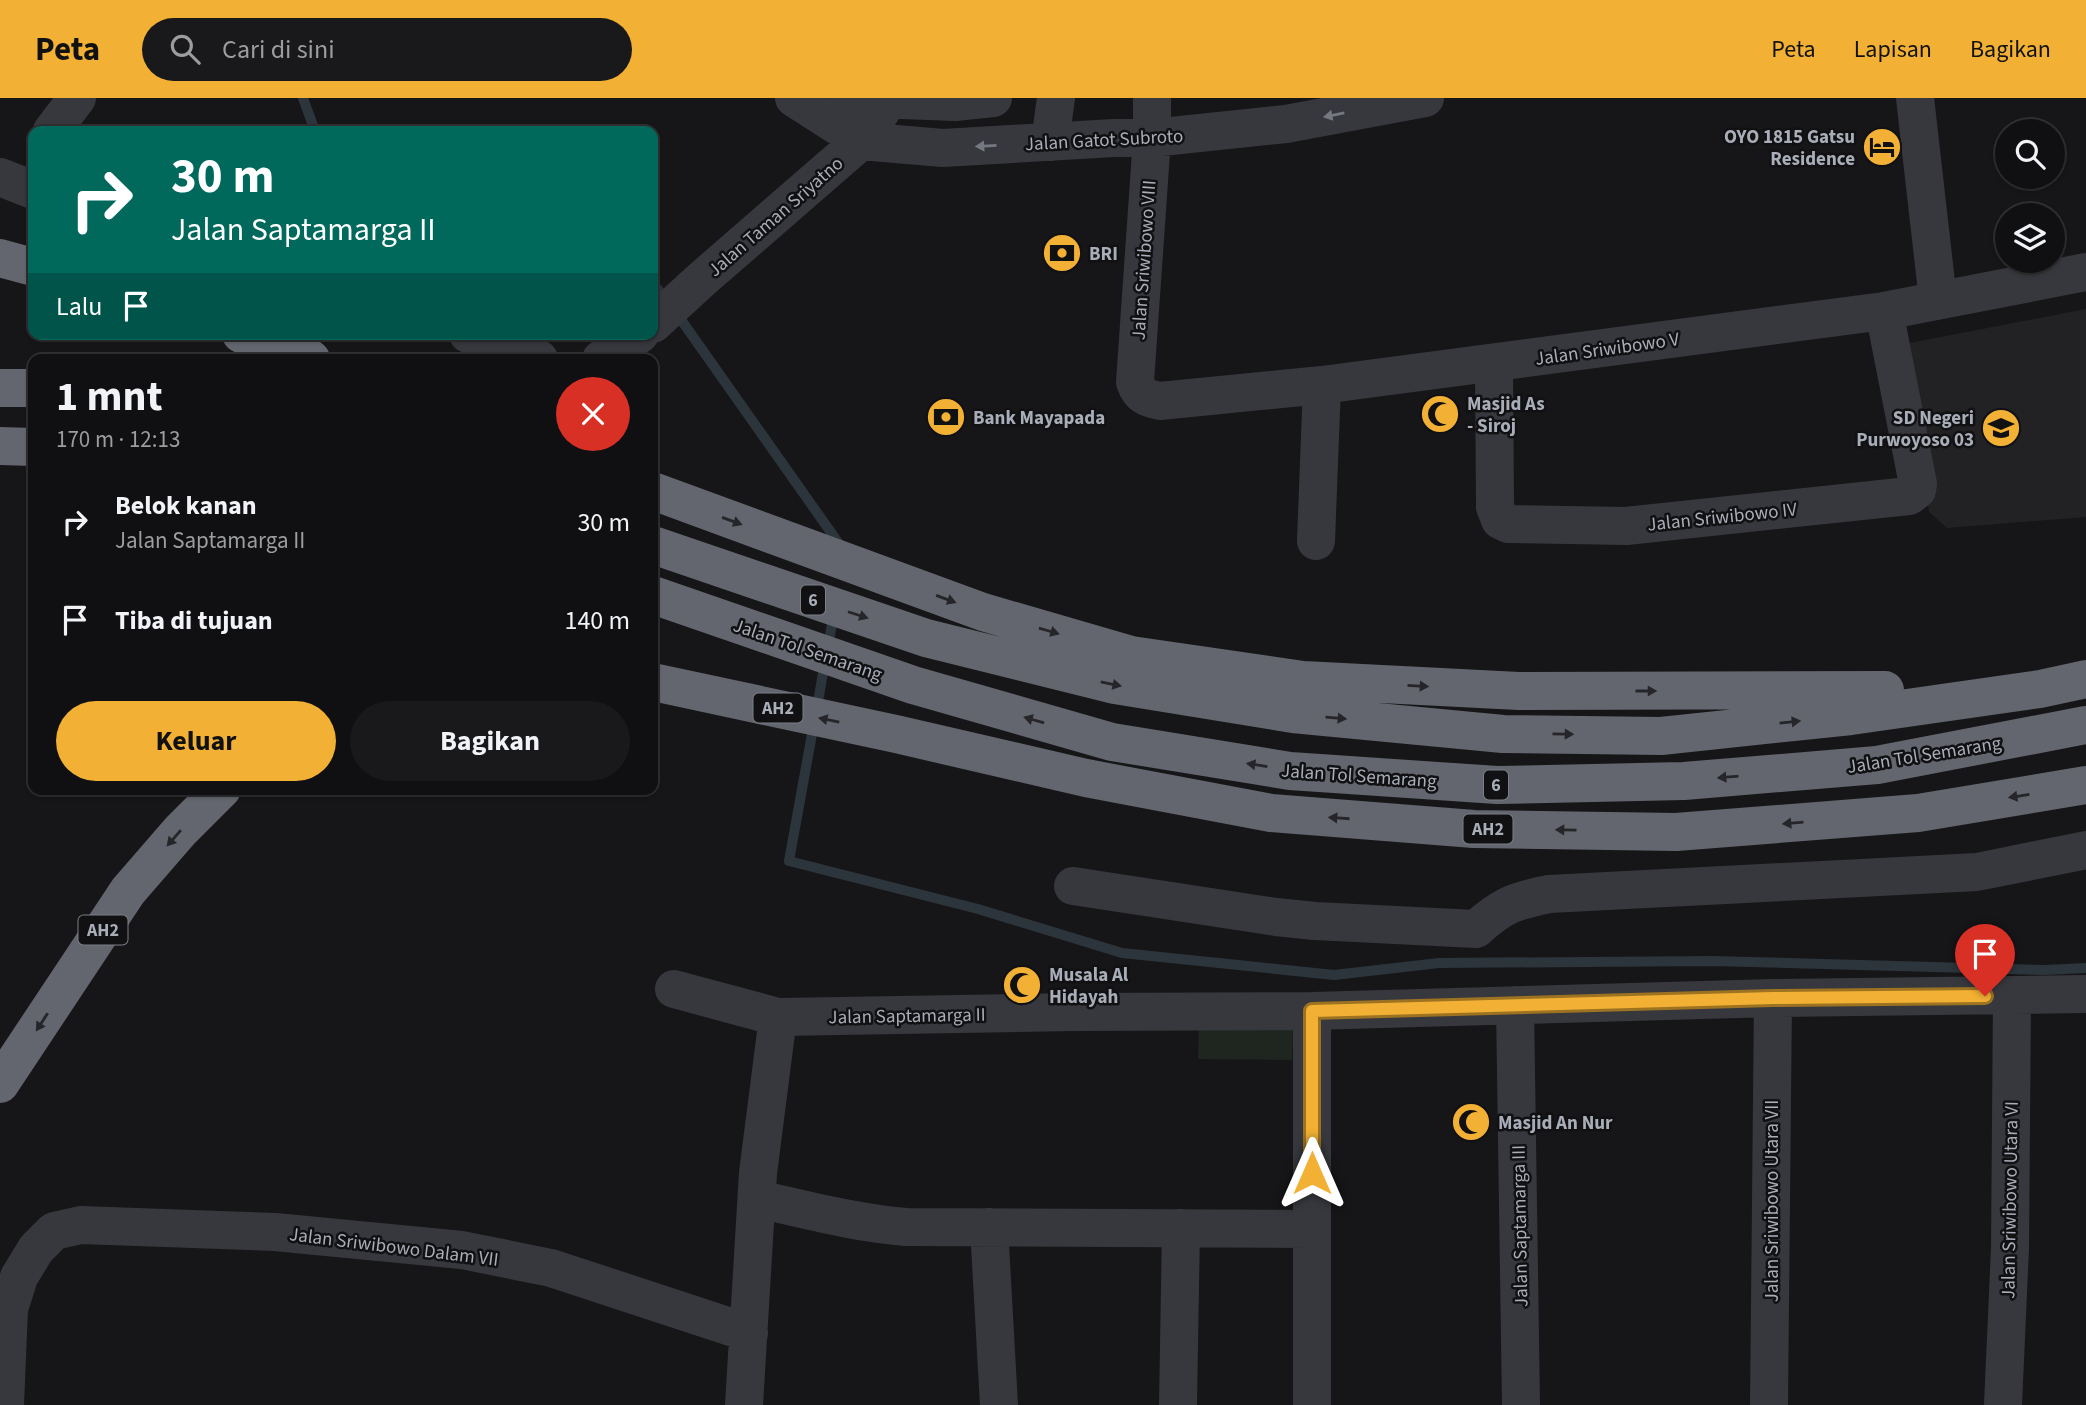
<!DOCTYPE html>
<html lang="id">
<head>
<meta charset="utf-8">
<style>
	body { margin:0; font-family:"Source Sans 3",sans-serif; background:#19191b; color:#f1f3f6; height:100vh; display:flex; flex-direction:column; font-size:26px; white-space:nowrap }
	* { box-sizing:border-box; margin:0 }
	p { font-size:23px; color:#9c9d9f }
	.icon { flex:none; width:38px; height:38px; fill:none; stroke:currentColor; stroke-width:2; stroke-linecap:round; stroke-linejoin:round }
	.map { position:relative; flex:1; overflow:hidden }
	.panel { position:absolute; left:28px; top:256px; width:630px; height:441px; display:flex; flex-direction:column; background:#101012; border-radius:14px; box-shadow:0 2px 5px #0004,0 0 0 2px #303032 }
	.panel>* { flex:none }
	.guide { position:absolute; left:28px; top:28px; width:630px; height:214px; border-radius:14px; box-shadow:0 2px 5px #0004,0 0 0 2px #303032; background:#00695c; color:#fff; overflow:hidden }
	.controls { position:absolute; left:1995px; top:21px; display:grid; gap:14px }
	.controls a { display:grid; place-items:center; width:70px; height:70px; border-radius:50%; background:#101012; box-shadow:0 2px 5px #0004,0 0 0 2px #303032; font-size:35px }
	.pin { position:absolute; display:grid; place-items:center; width:60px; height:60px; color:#fff; margin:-72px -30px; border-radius:50% 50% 50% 0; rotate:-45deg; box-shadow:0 0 7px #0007 }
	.pin .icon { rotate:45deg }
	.me { position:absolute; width:77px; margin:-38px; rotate:0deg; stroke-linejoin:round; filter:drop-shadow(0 0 5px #0008) }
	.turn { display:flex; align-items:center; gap:24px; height:147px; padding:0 28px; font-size:32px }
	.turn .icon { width:91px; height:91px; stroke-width:2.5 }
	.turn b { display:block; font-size:49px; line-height:60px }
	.then { display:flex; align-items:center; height:66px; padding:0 28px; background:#0003; gap:14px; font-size:26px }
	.round { display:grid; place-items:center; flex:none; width:74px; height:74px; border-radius:37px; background:#19191b }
	.overview { display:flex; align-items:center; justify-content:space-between; height:119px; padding:0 28px }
	h1 { font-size:42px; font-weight:700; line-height:52px }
	.action { display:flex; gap:14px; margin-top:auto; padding:14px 28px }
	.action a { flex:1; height:80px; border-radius:42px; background:#f2b134; color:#111; font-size:28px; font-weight:700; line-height:80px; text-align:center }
	.action a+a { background:#19191b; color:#f1f3f6 }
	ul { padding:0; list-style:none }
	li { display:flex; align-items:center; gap:21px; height:98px; padding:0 28px }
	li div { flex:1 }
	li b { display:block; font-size:26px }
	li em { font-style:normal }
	header { display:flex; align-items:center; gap:42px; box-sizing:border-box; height:98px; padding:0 35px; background:#f2b134; color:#111 }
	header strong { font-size:33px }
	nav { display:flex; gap:38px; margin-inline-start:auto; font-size:24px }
	.search { width:490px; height:63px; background:#19191b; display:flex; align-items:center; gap:18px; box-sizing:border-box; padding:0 24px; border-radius:38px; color:#9c9d9f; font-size:26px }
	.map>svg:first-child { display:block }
	.built { fill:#222225 }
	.green { fill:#1e261f }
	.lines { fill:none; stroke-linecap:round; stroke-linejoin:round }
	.stream { stroke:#2c353c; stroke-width:10 }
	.minor { stroke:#37383d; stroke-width:38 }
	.highway { stroke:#63666e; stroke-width:38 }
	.oneway { fill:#757881 }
	.oneway2 { fill:#26262a }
	.route-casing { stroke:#9d7322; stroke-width:18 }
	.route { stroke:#f2b134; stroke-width:12 }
	.labels { text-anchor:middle; stroke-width:5; stroke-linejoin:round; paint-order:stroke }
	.shield { fill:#111113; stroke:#7b7e86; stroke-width:2 }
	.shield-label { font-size:18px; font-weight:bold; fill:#a8adb8 }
	.poi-label { font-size:19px; font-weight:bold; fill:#a8adb8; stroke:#111113; text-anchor:start }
	.street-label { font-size:19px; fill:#a8adb8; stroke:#111113 }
</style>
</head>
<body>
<header>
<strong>Peta</strong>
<div class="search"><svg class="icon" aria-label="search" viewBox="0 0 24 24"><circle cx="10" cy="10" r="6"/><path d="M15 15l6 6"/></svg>Cari di sini</div>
<nav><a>Peta</a><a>Lapisan</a><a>Bagikan</a></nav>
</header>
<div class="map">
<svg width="2086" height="1307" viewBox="0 0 2086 1307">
	<rect width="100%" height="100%" fill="#161618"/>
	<path class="built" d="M2086,211V419L1947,430L1929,414L1904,246Z"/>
	<path class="green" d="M1199,925L1293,926L1292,962L1198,961Z"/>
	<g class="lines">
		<path class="stream" d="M303,0L315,33
			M653,185L667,204
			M677,216L842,450
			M828,548L834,515
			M817,610L825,563
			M814,625L789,763L978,811L1122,855L1334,877L1439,865L1712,863L2045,872L2086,870"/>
		<path class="minor" d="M794,0L861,43L943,50L1114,40H1152L1286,26L1425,0
			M849,0L955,4L993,0
			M1152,0V40L1135,284C1140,298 1146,300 1160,303L1322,287L1884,213L2086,174
			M1915,0L1938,202
			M52,33L77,0
			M1050,44L1056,0
			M0,79L33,92
			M653,226L701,182L861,43L888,3
			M468,236L539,261
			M601,261L640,236
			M1494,265L1495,409L1500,422L1508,426L1626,428L1909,398L1917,392L1918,386L1884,213
			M1316,443L1322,287
			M1073,788L1276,819L1315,823L1476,831C1503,807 1514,803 1549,796L1977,774L2086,752
			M674,891L778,919L1074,914L1312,913L1773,900L2086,896
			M1515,907L1521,1307
			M758,1101C807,1112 856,1125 906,1129L1312,1131
			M989,1129L999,1307
			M5,1307L9,1211L19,1179L36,1151L54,1133L81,1127L275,1134L462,1152L551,1170L749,1235
			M744,1307L758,1075L778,919
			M1178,1307L1181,1130
			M1312,1307V913
			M1769,1307L1773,900
			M2003,1307L2010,1150L2012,898"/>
		<path class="highway" d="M0,160L33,169
			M241,236L311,261
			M0,290H33
			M0,348L33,349
			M653,393L983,514L1131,557L1303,582L1519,593L1885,592
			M653,447L926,540L1115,587L1293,616L1503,636L1661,638L1851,618L2040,591L2086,581
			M653,497L913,587L1112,644L1290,673L1497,687L1684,683L1877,667L2086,627
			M653,584L896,636L1086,680L1271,715L1474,731L1676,734L1918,715L2086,687
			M0,986L128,793L180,733L222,691"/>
	</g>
	<defs><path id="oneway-solid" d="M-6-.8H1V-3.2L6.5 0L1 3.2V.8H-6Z" transform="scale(1.75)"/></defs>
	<g class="oneway">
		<use href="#oneway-solid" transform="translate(1334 17) rotate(169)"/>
		<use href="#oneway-solid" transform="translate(986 48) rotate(177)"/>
	</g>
	<g class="oneway2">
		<use href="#oneway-solid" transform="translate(732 423) rotate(20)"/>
		<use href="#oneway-solid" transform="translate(946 501) rotate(20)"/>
		<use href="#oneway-solid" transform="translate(858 517) rotate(18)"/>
		<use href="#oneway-solid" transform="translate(1049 533) rotate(16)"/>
		<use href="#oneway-solid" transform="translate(1111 586) rotate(12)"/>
		<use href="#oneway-solid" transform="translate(1418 588) rotate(3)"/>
		<use href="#oneway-solid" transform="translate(1646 593)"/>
		<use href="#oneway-solid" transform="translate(1336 620) rotate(5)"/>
		<use href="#oneway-solid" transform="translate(829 622) rotate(-168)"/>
		<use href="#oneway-solid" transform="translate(1034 622) rotate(-164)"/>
		<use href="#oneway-solid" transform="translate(1790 624) rotate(-6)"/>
		<use href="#oneway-solid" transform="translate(1563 636) rotate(1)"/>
		<use href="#oneway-solid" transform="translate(1257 667) rotate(-171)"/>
		<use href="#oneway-solid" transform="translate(1728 679) rotate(175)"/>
		<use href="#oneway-solid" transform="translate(2019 698) rotate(171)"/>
		<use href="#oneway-solid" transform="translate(1339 720) rotate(-176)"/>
		<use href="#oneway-solid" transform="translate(1793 725) rotate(175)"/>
		<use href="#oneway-solid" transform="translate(1566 732) rotate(-179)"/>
		<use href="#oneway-solid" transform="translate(174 740) rotate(131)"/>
		<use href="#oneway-solid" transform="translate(42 924) rotate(123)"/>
	</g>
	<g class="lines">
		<g class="route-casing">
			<path id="route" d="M1312,1075V913L1773,900L1985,898"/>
		</g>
		<use href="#route" class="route"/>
	</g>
	<defs>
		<g id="hotel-disc" transform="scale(2.0125)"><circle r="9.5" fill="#f2b134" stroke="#111113"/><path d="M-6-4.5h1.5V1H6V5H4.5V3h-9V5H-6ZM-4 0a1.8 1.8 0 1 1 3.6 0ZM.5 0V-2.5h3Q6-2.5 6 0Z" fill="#111"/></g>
		<g id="bank-disc" transform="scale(2.0125)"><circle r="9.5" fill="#f2b134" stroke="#111113"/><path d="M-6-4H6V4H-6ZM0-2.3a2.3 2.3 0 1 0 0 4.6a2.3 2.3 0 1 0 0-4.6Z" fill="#111"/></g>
		<g id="mosque-disc" transform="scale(2.0125)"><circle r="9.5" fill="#f2b134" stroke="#111113"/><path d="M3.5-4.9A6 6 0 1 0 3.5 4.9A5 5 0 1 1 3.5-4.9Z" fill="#111"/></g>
		<g id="school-disc" transform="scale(2.0125)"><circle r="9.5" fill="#f2b134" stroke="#111113"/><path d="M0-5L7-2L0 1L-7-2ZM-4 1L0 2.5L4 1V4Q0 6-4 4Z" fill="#111"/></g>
	</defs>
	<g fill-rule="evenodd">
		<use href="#hotel-disc" x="1882" y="49"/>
		<use href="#bank-disc" x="1062" y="155"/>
		<use href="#mosque-disc" x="1440" y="316"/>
		<use href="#bank-disc" x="946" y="319"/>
		<use href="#school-disc" x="2001" y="330"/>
		<use href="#mosque-disc" x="1022" y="887"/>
		<use href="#mosque-disc" x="1471" y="1024"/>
	</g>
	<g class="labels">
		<g class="shield">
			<rect x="801" y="487.5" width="24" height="29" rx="5"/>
			<rect x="753.5" y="595.5" width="49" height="29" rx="5"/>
			<rect x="1484" y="672.5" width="24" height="29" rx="5"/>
			<rect x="1463.5" y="716.5" width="49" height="29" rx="5"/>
			<rect x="78.5" y="817.5" width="49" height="29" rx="5"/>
		</g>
		<g class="shield-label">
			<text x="813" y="508">6</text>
			<text x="778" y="616">AH2</text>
			<text x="1496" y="693">6</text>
			<text x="1488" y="737">AH2</text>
			<text x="103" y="838">AH2</text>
		</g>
		<g class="poi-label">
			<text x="1855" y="45" text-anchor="end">OYO 1815 Gatsu<tspan x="1855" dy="22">Residence</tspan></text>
			<text x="1089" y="162">BRI</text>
			<text x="1467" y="312">Masjid As<tspan x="1467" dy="22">- Siroj</tspan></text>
			<text x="973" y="326">Bank Mayapada</text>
			<text x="1974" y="326" text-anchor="end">SD Negeri<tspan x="1974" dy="22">Purwoyoso 03</tspan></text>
			<text x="1049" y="883">Musala Al<tspan x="1049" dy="22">Hidayah</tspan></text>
			<text x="1498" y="1031">Masjid An Nur</text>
		</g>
		<g class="street-label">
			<text transform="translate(1104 41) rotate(-3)" y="7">Jalan Gatot Subroto</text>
			<text transform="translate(775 118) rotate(-41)" y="7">Jalan Taman Sriyatno</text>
			<text transform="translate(1143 162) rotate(-86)" y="7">Jalan Sriwibowo VIII</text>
			<text transform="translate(1607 250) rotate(-8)" y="7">Jalan Sriwibowo V</text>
			<text transform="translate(1722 418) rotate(-6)" y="7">Jalan Sriwibowo IV</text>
			<text transform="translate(808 551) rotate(19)" y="7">Jalan Tol Semarang</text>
			<text transform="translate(1924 656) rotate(-9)" y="7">Jalan Tol Semarang</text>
			<text transform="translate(1359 677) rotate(4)" y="7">Jalan Tol Semarang</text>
			<text transform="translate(907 917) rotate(-1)" y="7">Jalan Saptamarga II</text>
			<text transform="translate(2009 1102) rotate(-89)" y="7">Jalan Sriwibowo Utara VI</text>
			<text transform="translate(1771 1103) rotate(-90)" y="7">Jalan Sriwibowo Utara VII</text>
			<text transform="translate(1519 1128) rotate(-91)" y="7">Jalan Saptamarga III</text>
			<text transform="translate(394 1148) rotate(7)" y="7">Jalan Sriwibowo Dalam VII</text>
		</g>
	</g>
</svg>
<div class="controls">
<a><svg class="icon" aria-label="search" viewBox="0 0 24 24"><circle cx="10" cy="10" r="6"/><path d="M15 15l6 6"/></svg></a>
<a><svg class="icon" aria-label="layers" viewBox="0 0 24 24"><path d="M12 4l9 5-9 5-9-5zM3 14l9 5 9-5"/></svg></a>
</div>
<div class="pin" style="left:1985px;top:898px;background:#d93025"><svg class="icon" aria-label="arrive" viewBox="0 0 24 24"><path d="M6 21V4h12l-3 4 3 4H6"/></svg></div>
<svg class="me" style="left:1312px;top:1075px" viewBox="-20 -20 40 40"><path d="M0-17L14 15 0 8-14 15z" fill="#f2b134" stroke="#fff" stroke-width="4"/></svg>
<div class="guide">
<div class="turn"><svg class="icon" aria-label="right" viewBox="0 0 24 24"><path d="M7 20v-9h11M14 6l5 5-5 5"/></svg><div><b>30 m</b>Jalan Saptamarga II</div></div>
<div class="then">Lalu<svg class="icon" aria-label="arrive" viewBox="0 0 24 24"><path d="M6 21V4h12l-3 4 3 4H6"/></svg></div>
</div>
<section class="panel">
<div class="overview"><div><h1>1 mnt</h1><p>170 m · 12:13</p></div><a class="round" style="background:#d93025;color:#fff"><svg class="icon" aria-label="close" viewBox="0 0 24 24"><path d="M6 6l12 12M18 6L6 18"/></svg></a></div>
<ul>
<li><svg class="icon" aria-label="right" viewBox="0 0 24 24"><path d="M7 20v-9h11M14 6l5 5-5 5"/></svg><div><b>Belok kanan</b><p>Jalan Saptamarga II</p></div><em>30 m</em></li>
<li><svg class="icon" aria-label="arrive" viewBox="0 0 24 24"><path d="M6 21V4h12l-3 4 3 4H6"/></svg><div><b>Tiba di tujuan</b></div><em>140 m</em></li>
</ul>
<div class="action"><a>Keluar</a><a>Bagikan</a></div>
</section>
</div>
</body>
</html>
